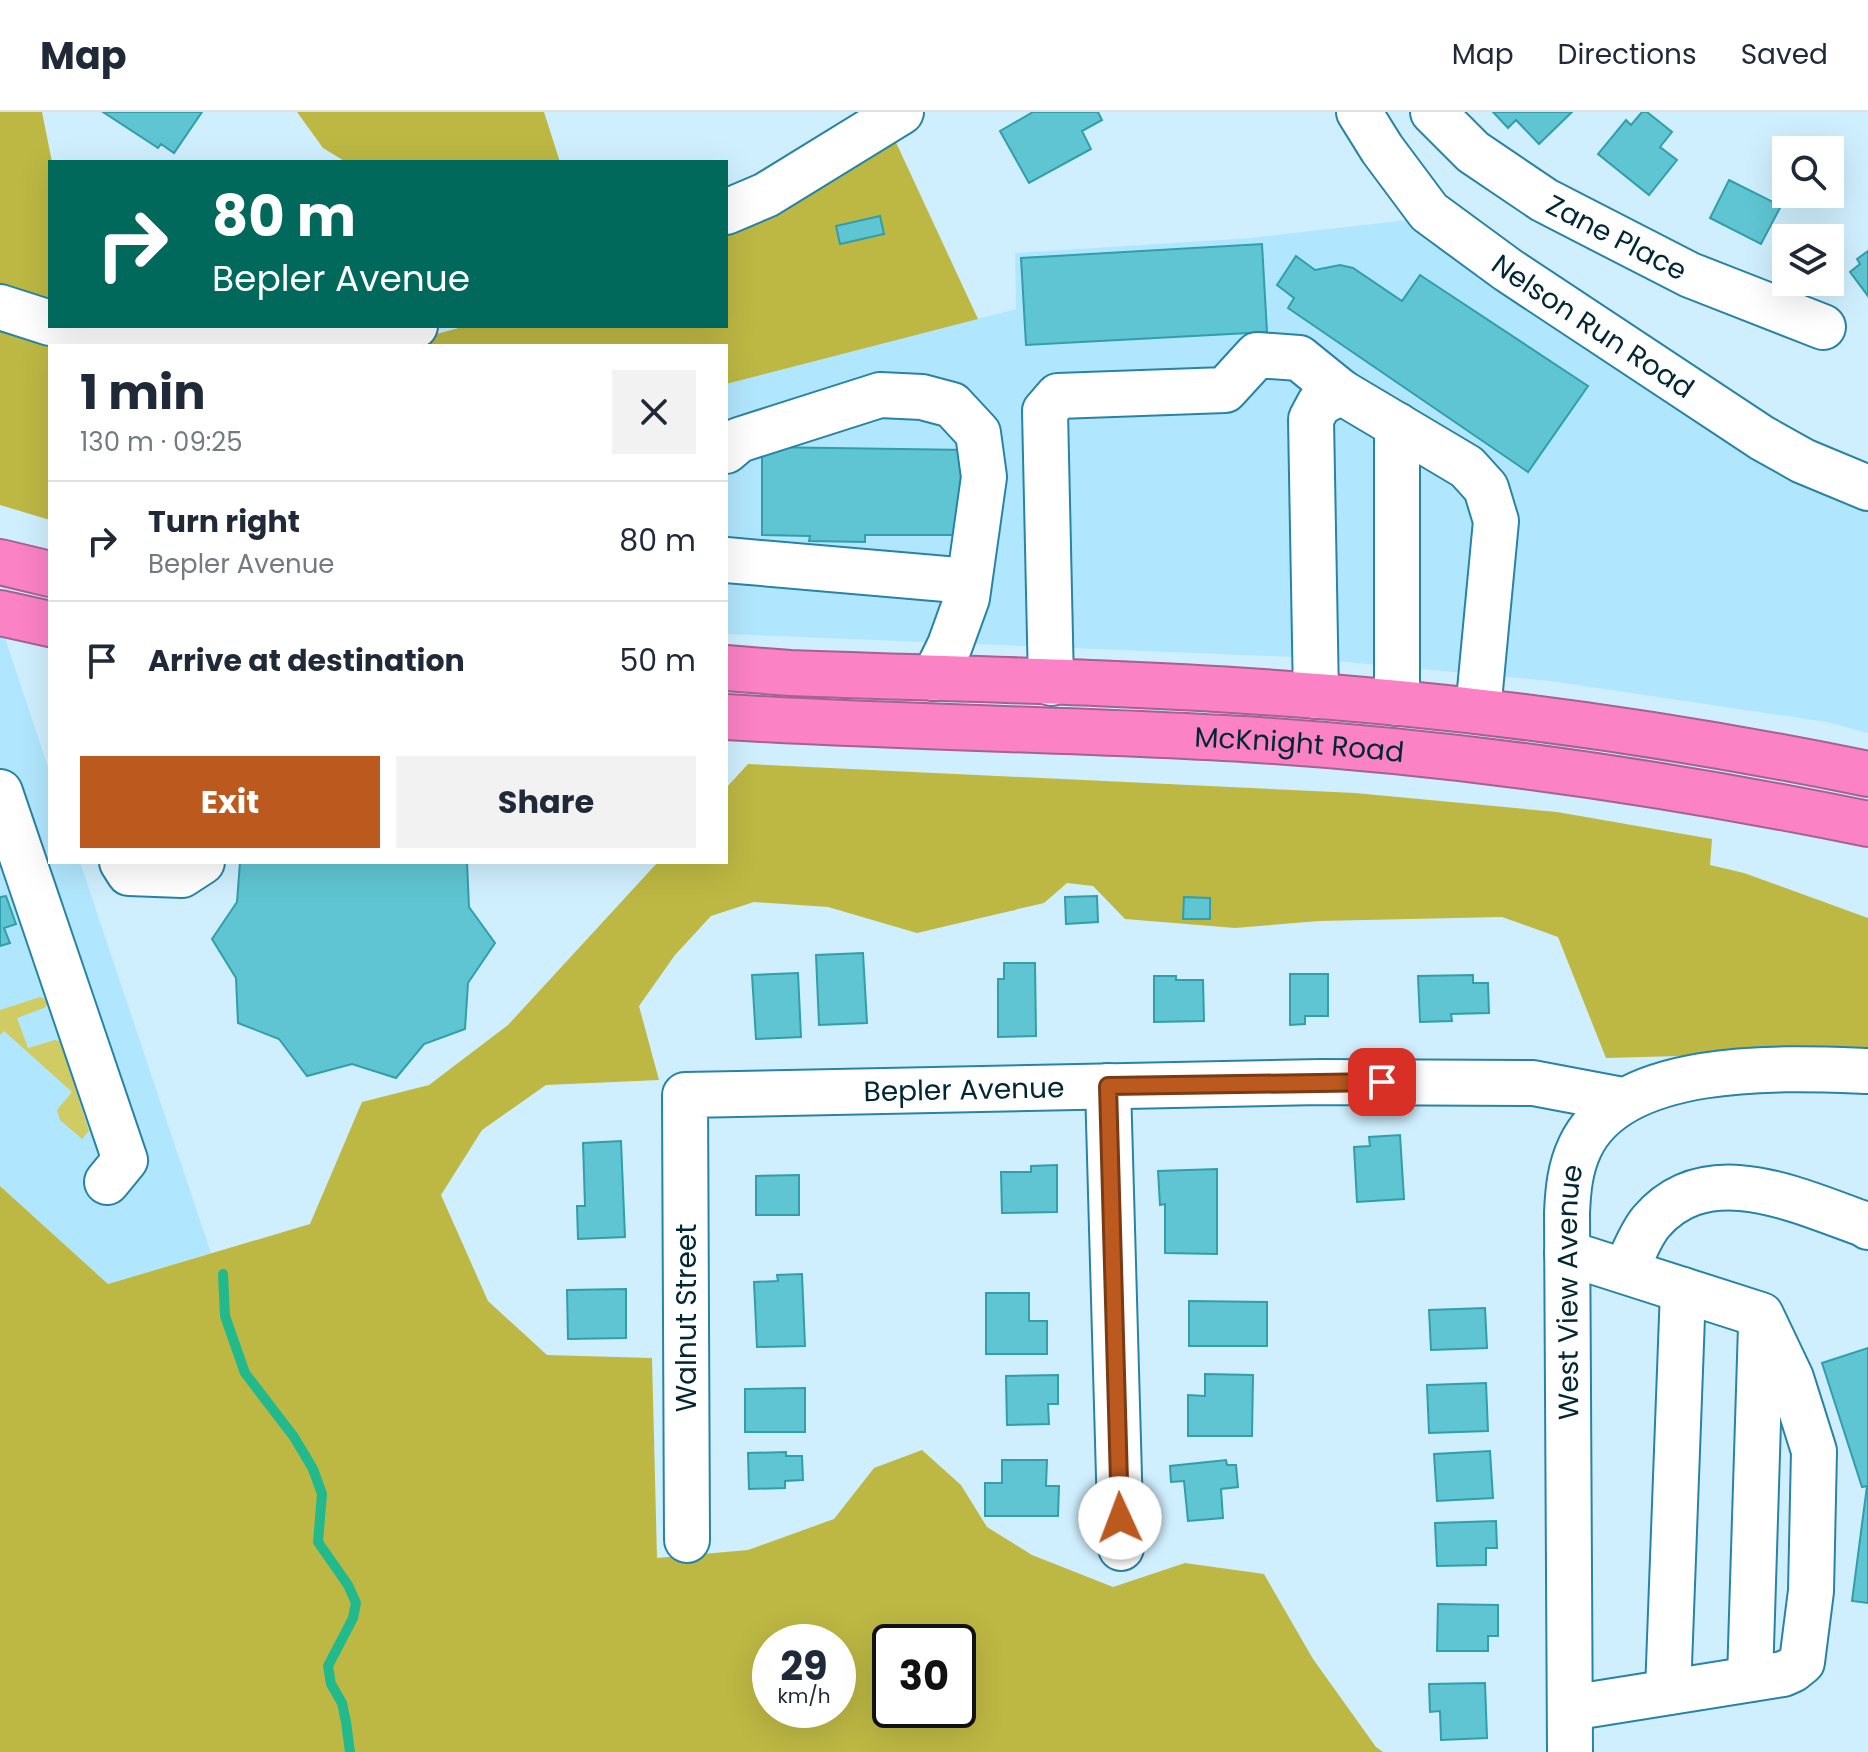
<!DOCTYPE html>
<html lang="en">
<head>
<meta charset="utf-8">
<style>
	body { margin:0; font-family:Poppins,sans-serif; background:#f2f2f3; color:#1f2937; height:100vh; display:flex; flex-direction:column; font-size:30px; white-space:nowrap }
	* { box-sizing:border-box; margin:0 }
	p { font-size:26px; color:#747a83 }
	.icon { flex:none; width:44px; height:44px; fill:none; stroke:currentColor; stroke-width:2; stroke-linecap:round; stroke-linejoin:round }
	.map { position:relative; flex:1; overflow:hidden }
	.sheet { position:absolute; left:48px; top:232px; width:680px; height:520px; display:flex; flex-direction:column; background:#fff; border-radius:0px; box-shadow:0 8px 32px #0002 }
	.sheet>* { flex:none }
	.top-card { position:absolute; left:48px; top:48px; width:680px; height:168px; border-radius:0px; box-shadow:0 8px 32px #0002; background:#00695c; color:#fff; overflow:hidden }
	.fabs { position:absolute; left:1772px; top:24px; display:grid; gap:16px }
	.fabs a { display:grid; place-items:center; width:72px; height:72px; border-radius:0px; background:#fff; box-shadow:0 8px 32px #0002; font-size:40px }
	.speed { position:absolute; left:752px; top:1512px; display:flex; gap:16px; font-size:40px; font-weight:700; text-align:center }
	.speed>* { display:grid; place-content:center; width:104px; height:104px; border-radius:50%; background:#fff; box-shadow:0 8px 32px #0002; line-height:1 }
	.speed small { font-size:20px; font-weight:400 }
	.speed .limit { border:4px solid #111; border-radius:12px; background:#fff; color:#111 }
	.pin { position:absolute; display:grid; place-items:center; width:68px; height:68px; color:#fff; margin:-34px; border-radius:16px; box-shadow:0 4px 12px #0006 }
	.me { position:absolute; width:88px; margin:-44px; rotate:358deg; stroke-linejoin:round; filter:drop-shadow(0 0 6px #0008) }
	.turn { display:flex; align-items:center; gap:28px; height:168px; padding:0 32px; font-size:36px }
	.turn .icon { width:104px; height:104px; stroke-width:2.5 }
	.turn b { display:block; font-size:56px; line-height:68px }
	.round { display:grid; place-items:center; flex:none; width:84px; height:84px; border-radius:0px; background:#f2f2f3 }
	.headline { display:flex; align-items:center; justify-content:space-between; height:136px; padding:0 32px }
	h1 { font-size:48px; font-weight:700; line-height:60px }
	.cta { display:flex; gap:16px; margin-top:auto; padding:16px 32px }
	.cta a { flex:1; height:92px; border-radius:0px; background:#bc591e; color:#fff; font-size:32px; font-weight:700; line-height:92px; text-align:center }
	.cta a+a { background:#f2f2f3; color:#1f2937 }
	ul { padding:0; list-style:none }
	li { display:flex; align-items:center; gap:24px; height:120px; padding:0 32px; border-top:2px solid #e0e1e3 }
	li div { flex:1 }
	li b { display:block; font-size:30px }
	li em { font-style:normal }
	header { display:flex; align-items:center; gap:48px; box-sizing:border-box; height:112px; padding:0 40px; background:#fff; border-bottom:2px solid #e0e1e3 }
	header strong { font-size:38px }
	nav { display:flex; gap:44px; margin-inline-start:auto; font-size:28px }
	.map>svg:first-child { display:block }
	.built { fill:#b1e7fe }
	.green { fill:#d0cc63 }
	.forest { fill:#bdb843; fill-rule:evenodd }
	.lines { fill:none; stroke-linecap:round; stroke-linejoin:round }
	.stream { stroke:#22ba8d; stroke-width:10 }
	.building { fill:#5fc5d2; stroke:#329dab; stroke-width:2 }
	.minor-casing { stroke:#2983a4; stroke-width:48 }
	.highway-casing { stroke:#a46293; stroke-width:48 }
	.minor { stroke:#fff; stroke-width:44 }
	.highway { stroke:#fb82c5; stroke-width:44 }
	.route-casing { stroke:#7a3a14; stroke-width:20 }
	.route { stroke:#bc591e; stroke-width:14 }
	.labels { text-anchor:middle; stroke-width:7; stroke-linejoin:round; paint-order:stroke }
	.street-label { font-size:28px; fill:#012735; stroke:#fff }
</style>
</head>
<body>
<header>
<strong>Map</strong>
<nav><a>Map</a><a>Directions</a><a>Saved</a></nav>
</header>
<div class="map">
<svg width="1868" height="1640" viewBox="0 0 1868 1640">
	<rect width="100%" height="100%" fill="#d0effe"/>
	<path class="built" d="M1468,101L1487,122L1794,325L1868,355V621L1826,610L1550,569L1292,545L726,522V272L1016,197L1015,141L1251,126Z
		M0,511L50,661V750H80L211,1141L108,1172L0,1074Z"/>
	<path class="green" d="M40,885L45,887L48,892L44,896L17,906L28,936L55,928L60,929L89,1019L82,1027L60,1008L57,998L72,980L4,919L0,923V898Z"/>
	<path class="forest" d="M0,0H42L52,50L50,214L86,234H50V408L0,393Z
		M297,0H544L560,50H346L323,36Z
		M893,24L978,207L726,272V234H392L466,214H726V116Z
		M748,652L1355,681L1557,700L1712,727L1710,753L1744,761L1868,806V939L1606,946L1558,825L1502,805L1319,809L1235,816L1125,807L1093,774L1067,771L1044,791L917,821L828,795L754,790L711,804L675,843L639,894L659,968L546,973L482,1018L441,1083L488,1189L547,1243L652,1246L657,1446L748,1438L834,1407L874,1356L922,1338L961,1373L987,1415L1032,1443L1113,1475L1185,1451L1264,1462L1313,1547L1376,1635L1383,1640H0V1074L108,1172L310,1112L362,990L429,973L508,913L658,750H726V676ZM770,1530H838V1598H770ZM890,1530H958V1598H890Z"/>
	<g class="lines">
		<path class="stream" d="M223,1162L225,1204L245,1261L294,1325L313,1357L322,1382L318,1430L348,1473L356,1491L353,1506L328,1554L331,1572L342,1591L346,1610L350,1640"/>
	</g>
	<path class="building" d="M103,0H202L174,41L161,32L158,36Z
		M1033,0H1098L1102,8L1082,19L1091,37L1029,71L1000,19Z
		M1493,0H1572L1539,32L1516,8L1508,16Z
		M1642,0H1647L1672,20L1660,35L1677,48L1649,83L1598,42L1626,8L1631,13Z
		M1729,68L1781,94L1761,132L1710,106Z
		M880,104L884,122L840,132L836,114Z
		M1262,132L1267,220L1026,233L1021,146Z
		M1868,139V184L1850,160L1860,152L1857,147Z
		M1296,144L1315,158L1340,153L1353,156L1402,189L1420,163L1588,274L1528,360L1288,196L1294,186L1277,173Z
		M762,335L968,338L969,423H865V430L809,429L810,424L762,423Z
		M240,750H467L469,795L495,831L468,871L465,917L424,932L396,966L352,952L307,964L279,927L238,911L236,866L212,827L237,790Z
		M6,784L16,812L4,816L10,831L0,834V785Z
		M1097,784L1098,810L1066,812L1065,785Z
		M1184,785L1210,786V807H1183Z
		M863,841L867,911L819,913L816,843Z
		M1004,851H1035L1036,924L998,925V867H1004Z
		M798,861L801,925L756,927L752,863Z
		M1290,862H1328V904H1305V912L1290,913Z
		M1473,863V871H1488L1489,901L1451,902L1452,909L1420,910L1418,864Z
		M1154,864H1176V868H1203L1204,909L1154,910Z
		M1400,1023L1404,1087L1357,1090L1354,1035L1370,1034L1369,1025Z
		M621,1029L625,1125L578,1127L577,1094H585L583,1031Z
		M1057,1053V1100L1002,1101L1001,1060H1031V1054Z
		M1217,1057V1142L1165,1141V1092L1160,1093L1158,1059Z
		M799,1063V1103H756V1064Z
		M802,1162L805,1234L757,1235L754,1170L778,1169L777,1163Z
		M626,1177V1226L568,1227L567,1178Z
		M986,1181H1029V1209H1047V1242H986Z
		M1189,1189L1267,1190V1234H1189Z
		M1485,1196L1487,1236L1431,1238L1429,1198Z
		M1868,1236V1491L1852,1489L1867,1374L1862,1375L1822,1251Z
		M1205,1262L1253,1263L1252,1324H1188V1283L1205,1284Z
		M1058,1263V1292H1048L1049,1312L1007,1313L1006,1264Z
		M1486,1271L1488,1319L1429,1321L1427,1273Z
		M805,1276V1320H745V1277Z
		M1490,1339L1493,1386L1437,1389L1434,1342Z
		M786,1340V1344H802L803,1368L785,1369V1376L749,1377L748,1341Z
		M1002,1348H1047L1046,1374H1059L1058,1404H985V1371H1002Z
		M1226,1348L1227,1353H1236L1238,1375L1221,1377L1223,1406L1188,1409L1184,1369L1171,1370L1170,1354Z
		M1496,1409L1497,1436H1486V1453L1437,1454L1435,1411Z
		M1438,1492L1498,1493V1524H1488V1539H1437Z
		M1485,1571L1487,1626L1441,1628L1440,1599L1430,1600L1429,1572Z"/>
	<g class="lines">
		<g class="minor-casing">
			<g id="minor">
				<path id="s1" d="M1359,0L1382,37L1429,100L1508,158L1762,326L1803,349L1868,376"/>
				<path id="s2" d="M1433,0L1473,40L1544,88L1690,163L1823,215"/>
				<path d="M726,100L766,83L901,0"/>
				<path d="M0,195L50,211"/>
				<path d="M65,214L95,221L169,226L317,229L415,214"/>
				<path d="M1397,313V591"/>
				<path d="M726,339L739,328L880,283L922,285L952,293L978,321L984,365L967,486L950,533L934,566"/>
				<path d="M726,448L969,469"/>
				<path d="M1051,571L1045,299L1058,284L1225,278L1257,243L1299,246L1341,280"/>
				<path d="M1316,584L1311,307L1319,292L1341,280L1467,355L1486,376L1496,409L1478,599"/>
				<path d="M0,680L125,1048L107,1070"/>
				<path d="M122,750L129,761L182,763L202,750"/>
				<path d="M1108,974L1121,1436"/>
				<path d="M1567,1141L1761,1203L1791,1266L1814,1339L1811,1479L1802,1550L1792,1558L1783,1562L1570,1596"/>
				<path d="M1625,1159C1633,1144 1640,1123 1651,1110C1707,1044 1798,1089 1864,1112L1868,1115"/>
				<path id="s3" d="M687,1428L685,983L1321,970L1533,971L1623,988"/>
				<path d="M1750,1567L1761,1214"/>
				<path d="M1668,1580L1683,1178"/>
				<path id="s4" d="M1570,1640L1567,1101C1568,1078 1570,1056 1580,1035C1621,947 1786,956 1868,959"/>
			</g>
		</g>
		<g class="highway-casing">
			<g id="highway">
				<path d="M0,450L50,462"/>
				<path d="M0,501L50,512"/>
				<path d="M726,556L790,561C947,567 1105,569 1262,580C1466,593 1668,621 1868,662"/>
				<path id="s5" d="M726,605C903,616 1081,617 1258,628C1463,641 1667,671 1868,712"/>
			</g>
		</g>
		<use href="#minor" class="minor"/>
		<use href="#highway" class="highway"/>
	</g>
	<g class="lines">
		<g class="route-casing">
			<path id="route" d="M1120,1406L1108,974L1382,970"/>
		</g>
		<use href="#route" class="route"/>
	</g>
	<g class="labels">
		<g class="street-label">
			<text dy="10" stroke="none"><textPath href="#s2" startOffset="224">Zane Place</textPath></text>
			<text dy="10" stroke="none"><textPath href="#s1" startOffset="322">Nelson Run Road</textPath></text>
			<text dy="10" stroke="none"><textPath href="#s5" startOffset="574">McKnight Road</textPath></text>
			<text dy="10" stroke="none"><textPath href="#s3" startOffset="724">Bepler Avenue</textPath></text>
			<text dy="10" stroke="none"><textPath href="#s4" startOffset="460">West View Avenue</textPath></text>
			<text transform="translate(686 1206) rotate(-90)" y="10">Walnut Street</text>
		</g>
	</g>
</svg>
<div class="fabs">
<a><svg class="icon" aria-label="search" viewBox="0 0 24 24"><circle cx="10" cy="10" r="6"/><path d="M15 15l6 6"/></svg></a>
<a><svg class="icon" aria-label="layers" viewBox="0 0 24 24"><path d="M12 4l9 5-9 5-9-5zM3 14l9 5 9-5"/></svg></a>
</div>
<div class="speed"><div>29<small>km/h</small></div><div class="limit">30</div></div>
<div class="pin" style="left:1382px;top:970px;background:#d93025"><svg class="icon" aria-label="arrive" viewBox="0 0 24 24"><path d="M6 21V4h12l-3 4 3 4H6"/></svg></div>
<svg class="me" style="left:1120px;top:1406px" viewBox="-20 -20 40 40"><circle r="19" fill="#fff"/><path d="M0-13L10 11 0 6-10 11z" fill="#bc591e"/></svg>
<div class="top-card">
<div class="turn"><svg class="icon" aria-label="right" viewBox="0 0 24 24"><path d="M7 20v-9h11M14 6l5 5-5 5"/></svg><div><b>80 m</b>Bepler Avenue</div></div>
</div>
<section class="sheet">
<div class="headline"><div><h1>1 min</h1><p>130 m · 09:25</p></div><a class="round"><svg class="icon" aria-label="close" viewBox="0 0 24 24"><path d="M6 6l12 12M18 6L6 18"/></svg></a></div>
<ul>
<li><svg class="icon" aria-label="right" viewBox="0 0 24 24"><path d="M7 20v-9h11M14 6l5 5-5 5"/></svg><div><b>Turn right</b><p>Bepler Avenue</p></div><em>80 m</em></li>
<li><svg class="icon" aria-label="arrive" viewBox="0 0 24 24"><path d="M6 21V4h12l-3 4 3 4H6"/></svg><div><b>Arrive at destination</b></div><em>50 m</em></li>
</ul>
<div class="cta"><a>Exit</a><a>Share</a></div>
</section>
</div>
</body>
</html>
